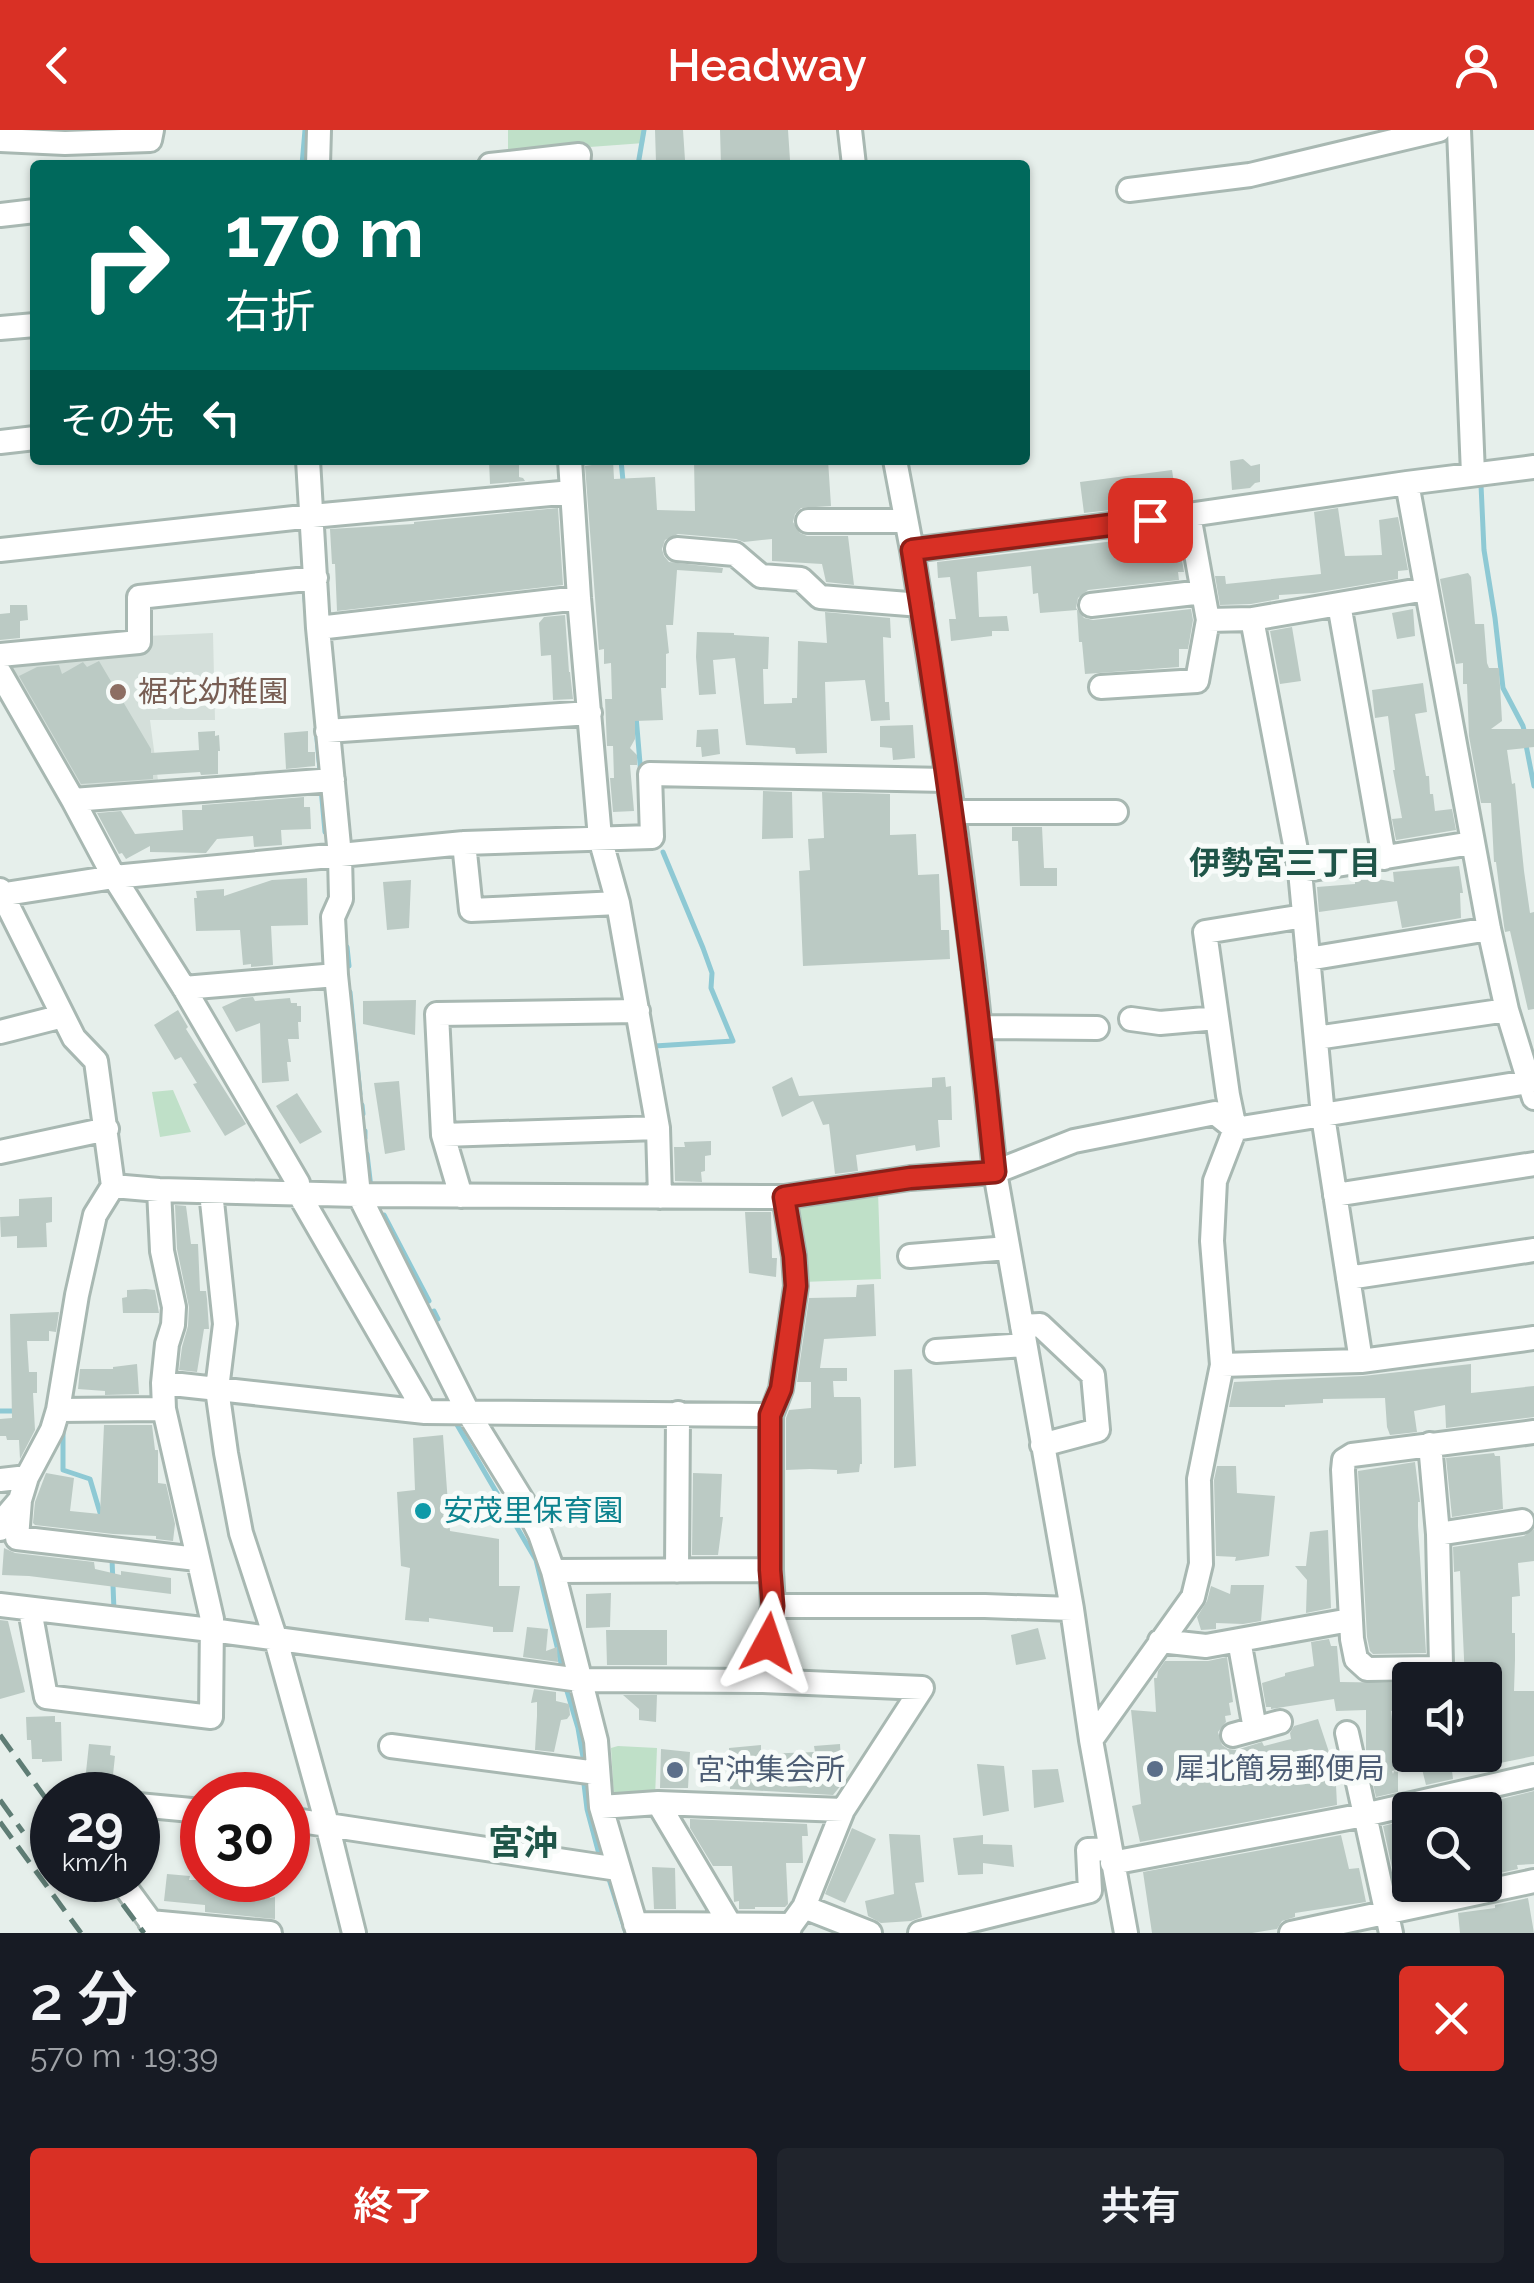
<!DOCTYPE html>
<html lang="ja">
<head>
<meta charset="utf-8">
<style>
	body { margin:0; font-family:Raleway,"Noto Sans JP",sans-serif; background:#20242c; color:#f1f3f6; height:100vh; display:flex; flex-direction:column; font-size:38px; white-space:nowrap }
	* { box-sizing:border-box; margin:0 }
	p { font-size:32px; color:#9ea1a6 }
	.icon { flex:none; width:55px; height:55px; fill:none; stroke:currentColor; stroke-width:2; stroke-linecap:round; stroke-linejoin:round }
	.map { position:relative; height:1803px; overflow:hidden }
	.side { display:flex; flex-direction:column; background:#171b24; flex:1 }
	.side>* { flex:none }
	.top-card { position:absolute; left:30px; top:30px; width:1000px; height:305px; border-radius:10px; box-shadow:0 2px 8px #0004; background:#00695c; color:#fff; overflow:hidden }
	.fabs { position:absolute; left:1392px; top:1532px; display:grid; gap:20px }
	.fabs a { display:grid; place-items:center; width:110px; height:110px; border-radius:10px; background:#171b24; box-shadow:0 2px 8px #0004; font-size:50px }
	.speed { position:absolute; left:30px; top:1642px; display:flex; gap:20px; font-size:50px; font-weight:700; text-align:center }
	.speed>* { display:grid; place-content:center; width:130px; height:130px; border-radius:50%; background:#171b24; box-shadow:0 2px 8px #0004; line-height:1 }
	.speed small { font-size:25px; font-weight:400 }
	.speed .limit { border:15px solid #d22; background:#fff; color:#111 }
	.pin { position:absolute; display:grid; place-items:center; width:85px; height:85px; color:#fff; margin:-42px; border-radius:20px; box-shadow:0 5px 15px #0006 }
	.me { position:absolute; width:110px; margin:-55px; rotate:5deg; stroke-linejoin:round; filter:drop-shadow(0 0 8px #0008) }
	.turn { display:flex; align-items:center; gap:35px; height:210px; padding:0 30px; font-size:45px }
	.turn .icon { width:130px; height:130px; stroke-width:2.5 }
	.turn b { display:block; font-size:70px; line-height:85px }
	.then { display:flex; align-items:center; height:95px; padding:0 30px; background:#0003; gap:20px; font-size:38px }
	.round { display:grid; place-items:center; flex:none; width:105px; height:105px; border-radius:10px; background:#20242c }
	.head { display:flex; align-items:center; justify-content:space-between; height:170px; padding:0 30px }
	h1 { font-size:60px; font-weight:600; line-height:75px }
	.action { display:flex; gap:20px; margin-top:auto; padding:20px 30px }
	.action a { flex:1; height:115px; border-radius:10px; background:#d93025; color:#fff; font-size:40px; font-weight:600; line-height:115px; text-align:center }
	.action a+a { background:#20242c; color:#f1f3f6 }
	header { display:flex; justify-content:space-between; align-items:center; height:130px; padding:0 30px; background:#d93025; color:#fff; font-size:45px; font-weight:600 }
	.map>svg:first-child { display:block }
	.built { fill:#d4dfda }
	.green { fill:#bfe0c8 }
	.lines { fill:none; stroke-linecap:round; stroke-linejoin:round }
	.stream { stroke:#8ec9d4; stroke-width:5 }
	.building { fill:#bbcac4 }
	.minor-casing { stroke:#a8b8b2; stroke-width:28 }
	.minor { stroke:#fff; stroke-width:22 }
	.rail { stroke:#5f7d75; stroke-width:5; stroke-dasharray:20 10; stroke-linecap:butt }
	.route-casing { stroke:#8d1f18; stroke-width:25 }
	.route { stroke:#d93025; stroke-width:18 }
	.education-dot { fill:#8d6e63; stroke:#f7fbf9; stroke-width:4 }
	.culture-dot { fill:#0f9aa8; stroke:#f7fbf9; stroke-width:4 }
	.service-dot { fill:#5c6f8a; stroke:#f7fbf9; stroke-width:4 }
	.labels { text-anchor:middle; stroke-width:10; stroke-linejoin:round; paint-order:stroke }
	.education-label { font-size:30px; fill:#785e54; stroke:#f7fbf9; text-anchor:start }
	.culture-label { font-size:30px; fill:#0d838f; stroke:#f7fbf9; text-anchor:start }
	.service-label { font-size:30px; fill:#4e5e75; stroke:#f7fbf9; text-anchor:start }
	.neighbourhood-label { font-size:32px; font-weight:bold; fill:#1f5548; stroke:#f7fbf9 }
	.quarter-label { font-size:35px; font-weight:bold; fill:#1f5548; stroke:#f7fbf9 }
</style>
</head>
<body>
<header><svg class="icon" aria-label="back" viewBox="0 0 24 24"><path d="M15 5l-7 7 7 7"/></svg>Headway<svg class="icon" aria-label="person" viewBox="0 0 24 24"><circle cx="12" cy="8" r="4"/><path d="M4 21q1-7 8-7t8 7"/></svg></header>
<div class="map">
<svg width="1534" height="1803" viewBox="0 0 1534 1803">
	<rect width="100%" height="100%" fill="#e6efeb"/>
	<path class="built" d="M213,503L215,590H150L159,658L82,663L6,534L147,506Z"/>
	<path class="green" d="M508,0H646L644,13L508,23Z
		M173,960L191,1002L160,1007L152,962Z
		M878,1062L881,1149L803,1152L792,1075Z
		M618,1616L657,1618L655,1667L614,1668L611,1618Z"/>
	<g class="lines">
		<path class="stream" d="M302,35L305,0
			M638,35L644,0
			M621,330L623,351
			M1481,355L1484,420L1495,488L1503,558L1523,596L1525,604
			M304,460L306,478
			M636,586L641,645
			M316,599L320,640
			M1526,615L1534,656
			M321,658L325,702
			M663,722L703,818L712,843L711,858L733,911L655,916L664,971
			M347,817L349,836
			M350,862L360,964
			M362,975L363,984
			M365,1001V1008
			M367,1024L371,1058
			M384,1085L429,1171
			M434,1181L438,1189
			M0,1281H15
			M456,1293L536,1430L562,1537
			M63,1298V1340L90,1349L101,1386
			M112,1429L114,1481
			M567,1561L578,1598L583,1627
			M584,1654L587,1679L599,1724
			M609,1749L626,1803"/>
	</g>
	<path class="building" d="M655,0H683L685,30L656,32Z
		M720,0H788L790,30L721,35Z
		M1243,329L1251,336L1260,334V352L1255,353L1250,358L1232,360L1230,331Z
		M489,330H519V347L523,348L525,351L490,354Z
		M592,330H613L614,349L655,347L657,380L695,381L694,330H762V335L828,330L831,376L801,378L795,384L793,392L800,403L807,406H848L854,455L826,452L822,434L772,431V409L744,412L736,409L678,404L665,410L662,419L664,426L669,432L723,438L722,443L677,440L673,495H666L669,523L666,524V558H661L663,590L635,591V609L630,618L637,625V635H630L634,681L613,682L610,648H614L613,616H607L605,569H612L611,533L604,534V519L599,520L585,336L592,335Z
		M1172,340L1176,367L1111,373V380L1084,383L1080,352Z
		M558,378L563,455L337,481L335,434H332L330,399L414,394V392Z
		M1338,378L1345,426L1382,425L1379,390L1398,387L1408,440L1398,441V449L1314,463L1279,465V469L1251,474L1220,475L1215,446H1225L1226,454L1321,444L1314,382Z
		M1159,404H1171L1172,412H1179L1184,442H1178L1179,450L1088,460L1078,468L1076,478L1084,488L1093,490L1191,479L1193,490L1188,519H1179V537L1085,544L1082,512H1079L1077,480L1040,483L1038,463L1033,464L1031,436L977,442L979,487L1007,486L1009,501H992V506L951,511L949,489H956L950,447L938,448L937,432L1148,407L1147,405Z
		M1468,443L1471,447L1475,494H1484L1487,533L1489,538H1499L1502,591L1491,599H1534V617L1507,620L1512,654L1515,653L1524,741L1530,783L1534,782V879L1528,880L1510,801L1505,802L1504,796L1496,732H1494L1491,673H1481L1469,606L1467,554H1463V533L1456,534L1440,449Z
		M10,475H27L28,490L20,491V508L0,510V484L10,483Z
		M1413,479L1415,506L1397,509L1392,483Z
		M825,482L890,488L891,508L883,507L885,572H889L890,590L871,591L865,550L825,552L827,623L796,624L795,618L746,615L735,528L713,530L716,564L699,565L696,527L697,502L734,503V505L769,507L768,539H763L764,574L792,573V568H797L798,511L827,513Z
		M565,485L569,542H570L573,569L553,570L551,525L541,526L539,493L544,487Z
		M1292,497L1301,551L1280,554L1270,501Z
		M99,531L151,619V623L199,620L198,602L215,601V606L219,605L220,621H218V644L201,645L200,642L153,645V649L81,654L19,546L37,537L59,535L62,544L83,532L87,537Z
		M1423,553L1427,582L1415,584L1426,646H1429L1430,664H1433L1435,681L1452,679L1456,700L1396,710L1392,689L1402,688L1393,640H1395L1388,586L1375,588L1372,560Z
		M913,595L915,628L893,630L892,618L880,617V596Z
		M718,599L720,624L702,627L701,617H696L697,600Z
		M308,601V622H315V636L286,639L284,603Z
		M763,661L792,662L793,708L762,709Z
		M822,662L890,664V705L916,704L918,745L939,744L941,800H949L950,829L803,836L799,741L810,740L808,709L824,708Z
		M304,667V677H310L311,699L281,700L282,715L254,717L253,706L217,709L206,723L150,722V716L126,729L122,723L119,724L97,683L121,681L135,704L183,700L182,680H202V675Z
		M1012,697H1042L1044,738H1057V756H1020L1018,711H1012Z
		M1459,736L1463,763H1460L1461,788L1402,798L1397,771L1319,782L1317,757L1355,754V747L1361,746L1394,752L1393,742Z
		M307,748L308,795L271,796L273,835L251,837V834L243,835L240,800L196,801L194,768H197L196,761L224,759V766L272,750Z
		M411,750L409,798L387,800L383,752Z
		M253,867L255,871L290,868L291,873H297V876H301V892H298L299,909H288L291,932H287L289,951L262,953L260,893L236,902L222,877L242,868Z
		M416,870L415,905L363,894V871Z
		M178,880L188,897L186,899L246,994L225,1006L193,954L197,953L181,927L175,930L154,895Z
		M792,947L799,966L932,957V948L945,947L946,957L951,956L952,990H938L940,1017L916,1021L915,1015L856,1025L858,1041L835,1044L829,994L823,995L813,971L782,987L772,957Z
		M399,951L405,1020L385,1024L374,953Z
		M297,963L322,1002L300,1014L276,976Z
		M711,1011V1025L705,1026V1041L701,1042L702,1052L675,1051L674,1017H685L684,1012Z
		M52,1067V1092L46,1093L47,1117L17,1118V1106L1,1107L0,1087L19,1086V1069Z
		M175,1075L186,1076L191,1114H198L200,1161H206L207,1169L209,1199H204L197,1242L179,1240L182,1217L188,1196L189,1177L177,1119Z
		M745,1082H771L772,1128H777L776,1147L749,1143Z
		M874,1154L876,1206L824,1209L820,1238H847V1251H833L834,1267H860L861,1270L862,1334H860L859,1342L837,1344V1340L810,1339L786,1340V1288L789,1280L811,1278V1252H797L809,1168L856,1167L857,1155Z
		M146,1159L155,1160L159,1183H123L122,1168L127,1167V1160Z
		M59,1182L56,1202L49,1201V1211H27L29,1242H37V1263H33L35,1300L20,1329L19,1310H7L6,1306H0V1289L12,1288L10,1184Z
		M137,1234L139,1264L105,1265V1261L78,1259L80,1239H113V1237Z
		M1471,1234V1263L1534,1256V1287L1446,1298L1445,1275L1414,1281L1417,1302L1390,1305L1387,1297L1385,1268L1323,1269V1273L1285,1275V1277H1229L1234,1252L1363,1246Z
		M912,1239L916,1336L894,1338V1240Z
		M104,1295H152L155,1320H158V1353L166,1354L175,1394L173,1411L156,1409V1406L113,1404L35,1395L33,1393L35,1372L46,1343L74,1348L70,1381L100,1384Z
		M443,1305L450,1401L499,1409V1456H520L513,1502H493V1497L429,1488V1492L405,1490L410,1438L401,1436L397,1362L415,1360L413,1308Z
		M1494,1323L1495,1326H1500L1503,1379L1452,1387L1446,1328Z
		M1415,1332L1420,1372H1418V1396L1426,1523L1373,1524L1370,1521L1367,1507L1358,1341Z
		M1217,1336H1236L1237,1363L1275,1366L1269,1426L1235,1431L1236,1427L1216,1426L1214,1350Z
		M693,1343L722,1344L720,1387H723L718,1425H692Z
		M1534,1399V1431L1518,1433L1520,1466L1512,1467V1503H1515V1530L1514,1561H1534V1626L1485,1636V1597L1497,1596L1493,1550H1465L1460,1441L1454,1442L1453,1417L1524,1406Z
		M1328,1400L1331,1478L1306,1483L1307,1450L1295,1436H1306L1310,1402Z
		M4,1418L15,1423L94,1432L95,1439L121,1445V1441L171,1448V1464L29,1446L2,1445Z
		M1231,1455H1264L1261,1491L1243,1494L1216,1493V1499L1201,1500L1197,1487L1207,1471L1211,1456L1230,1464Z
		M611,1463L610,1497L586,1498V1464Z
		M0,1490L8,1491L25,1562L0,1569Z
		M527,1497L548,1499L546,1521L557,1517L558,1532L523,1527Z
		M1038,1498L1046,1529L1016,1535L1011,1505Z
		M606,1500H667V1535H607Z
		M1329,1509L1331,1516H1337L1340,1552L1410,1553V1580L1391,1581L1396,1623L1410,1620V1625H1445L1446,1634L1451,1633L1453,1649L1426,1655L1421,1635L1392,1641L1393,1644L1394,1641L1398,1642V1662L1376,1667L1366,1622V1580L1336,1581L1334,1569L1271,1579V1577H1266L1262,1553L1285,1546V1543L1314,1536L1311,1512Z
		M1227,1527L1233,1572L1229,1573L1231,1585L1225,1586L1226,1592L1218,1602L1222,1615L1228,1619L1236,1620L1262,1612L1264,1616L1291,1609L1290,1603L1294,1596L1318,1589L1331,1628L1329,1630L1332,1654L1336,1655L1337,1675L1140,1712L1132,1676L1141,1674L1131,1580L1156,1582L1154,1548H1157L1158,1541L1165,1531H1208Z
		M534,1559L556,1562V1571L569,1574L570,1585L567,1589L561,1590L554,1622L535,1620L537,1586V1572L531,1573Z
		M623,1565H657L656,1592L639,1590V1579Z
		M55,1586V1592H61L62,1631L42,1632V1629H32L31,1610H27L26,1587Z
		M89,1614L111,1616L110,1625L115,1626L111,1664L84,1661Z
		M840,1614L842,1654L833,1665L730,1659L729,1618L761,1615V1624L815,1622L814,1616Z
		M661,1619L690,1622L688,1658H660Z
		M977,1634L1004,1636L1009,1681L983,1686Z
		M1058,1639L1064,1672L1034,1678L1032,1640Z
		M1534,1661V1734L1517,1735L1518,1739L1491,1745L1485,1709V1673Z
		M690,1689L807,1694L808,1706H802L803,1733H786L788,1774L785,1777H755V1779H739V1771L734,1772L732,1736H713L690,1698Z
		M1408,1690L1410,1755H1427V1759L1398,1765L1383,1696Z
		M852,1698L876,1709L845,1773L825,1764Z
		M889,1704L920,1705L924,1752L915,1753L922,1787L911,1791L881,1793L868,1786L865,1771L894,1764Z
		M983,1705V1714L1012,1715L1014,1737L983,1733V1744L958,1745L953,1708Z
		M1341,1705L1349,1739L1359,1738L1366,1772L1295,1783V1787L1282,1791L1277,1799L1252,1803H1152L1143,1742Z
		M652,1737L675,1738L676,1779H654Z
		M167,1744L190,1746L189,1750H257V1756H269L270,1768L275,1767V1789L205,1782V1775L164,1771Z
		M1528,1768L1534,1803H1460L1458,1783L1495,1778V1775Z"/>
	<g class="lines">
		<g class="minor-casing">
			<path id="minor" d="M850,0L854,35
				M1459,0L1473,344
				M0,10L65,13L150,10L152,0
				M318,35L319,0
				M490,35L579,25L578,35
				M1129,60L1250,45L1439,0
				M0,85L35,81
				M0,198L35,195
				M0,312L35,308
				M308,330L318,498L340,726L341,769L333,787L336,845L359,1065L469,1284L527,1378L540,1404L553,1441L596,1611L601,1677L638,1803
				M570,330L579,468L600,708L618,773L658,998L660,1067
				M895,330L912,420L953,682L974,844L995,1042L1072,1479L1091,1610L1126,1803
				M1407,353L1489,799L1507,880L1534,968
				M1189,385L1208,490L1252,489L1426,459
				M808,391H906
				M677,419L735,424L761,446L801,449L820,467L921,475
				M0,420L312,386L572,362
				M912,420L1189,385L1407,353L1534,337
				M1339,474L1384,728
				M1091,475L1203,462
				M1252,489L1300,741L1323,986L1361,1231
				M318,498L579,468
				M0,525L139,512V467L316,448
				M0,543L73,670L114,747L184,858L298,1053L299,1064L425,1282
				M1101,557L1197,551L1208,490
				M327,601L590,583
				M73,670L333,650
				M953,682H1116
				M464,713L471,780L618,773
				M1300,741L1472,713
				M0,760L74,908L96,931L113,1056L95,1085L77,1165L58,1280L52,1300L27,1347L20,1370L8,1384L0,1399
				M0,765L114,747L464,713L652,707L650,644L946,650
				M1308,829L1489,799
				M184,858L336,845
				M1131,889L1160,893L1217,888
				M980,897L1097,898
				M0,902L63,886
				M1316,908L1507,880
				M443,1005L658,998
				M0,1022L107,999
				M113,1056L159,1060L359,1065L784,1067L910,1048L995,1042L1074,1011L1215,983L1235,999L1529,952
				M159,1060L162,1121L174,1177L173,1195L167,1214L163,1253L425,1282L771,1285
				M211,1062L225,1194L217,1259L226,1323L241,1403L276,1510L327,1694L354,1803
				M1335,1065L1534,1034
				M461,1066L443,1005L437,884L638,881
				M910,1126L1008,1118
				M1348,1148L1534,1120
				M1022,1196L1040,1195L1093,1245L1098,1300L1042,1315
				M936,1221L1024,1215
				M1222,1235L1361,1231L1534,1208
				M58,1280L164,1279
				M1430,1314L1438,1404L1441,1535L1434,1538L1367,1539L1356,1529L1352,1509L1343,1340L1344,1330L1352,1325L1534,1302
				M0,1350L27,1347
				M20,1370L17,1408L197,1429
				M1438,1404L1522,1391
				M553,1441L771,1440
				M677,1441L678,1283
				M0,1475L219,1501L580,1550L763,1551L922,1558L843,1680L804,1777L791,1795L788,1803
				M773,1476H985L1072,1479
				M30,1480L46,1567L211,1587L212,1489L164,1279L163,1253
				M1239,1510L1255,1599
				M1160,1511L1206,1516L1350,1490
				M763,1551L773,1476L771,1440V1285L781,1259L796,1156L794,1126L784,1067
				M1347,1603L1391,1803
				M1233,1605L1280,1592
				M1091,1610L1193,1467L1201,1434L1199,1349L1222,1235L1212,1111L1215,1051L1235,999L1228,965L1205,802L1304,786
				M391,1616L597,1643
				M658,1673L731,1796
				M138,1675L202,1681
				M601,1677L658,1673L843,1680
				M288,1689L618,1739
				M1112,1733L1364,1685L1534,1646
				M120,1750L159,1803
				M804,1777L870,1803
				M150,1792L270,1803
				M635,1794L791,1795
				M920,1803L1090,1761L1088,1720L1109,1719
				M1291,1803L1534,1751"/>
		</g>
		<use href="#minor" class="minor"/>
		<path class="rail" d="M0,1605L52,1677
			M0,1670L23,1702
			M0,1692L81,1803
			M105,1750L144,1803"/>
	</g>
	<g class="lines">
		<g class="route-casing">
			<path id="route" d="M768,1513L773,1476L770,1440V1285L781,1259L796,1156L794,1126L784,1067L910,1048L995,1042C974,834 946,627 912,420L1150,390"/>
		</g>
		<use href="#route" class="route"/>
	</g>
	<circle class="education-dot" cx="118" cy="562" r="10"/>
	<circle class="culture-dot" cx="423" cy="1381" r="10"/>
	<g class="service-dot">
		<circle cx="1155" cy="1639" r="10"/>
		<circle cx="675" cy="1640" r="10"/>
	</g>
	<g class="labels">
		<g class="education-label">
			<text x="138" y="572">裾花幼稚園</text>
		</g>
		<g class="culture-label">
			<text x="443" y="1391">安茂里保育園</text>
		</g>
		<g class="service-label">
			<text x="1175" y="1649">犀北簡易郵便局</text>
			<text x="695" y="1650">宮沖集会所</text>
		</g>
		<g class="neighbourhood-label">
			<text x="1285" y="744">伊勢宮三丁目</text>
		</g>
		<g class="quarter-label">
			<text x="523" y="1725">宮沖</text>
		</g>
	</g>
</svg>
<div class="fabs">
<a><svg class="icon" aria-label="sound" viewBox="0 0 24 24"><path d="M4 9h4l5-4v14l-5-4H4zM17 9q2 3 0 6"/></svg></a>
<a><svg class="icon" aria-label="search" viewBox="0 0 24 24"><circle cx="10" cy="10" r="6"/><path d="M15 15l6 6"/></svg></a>
</div>
<div class="speed"><div>29<small>km/h</small></div><div class="limit">30</div></div>
<div class="pin" style="left:1150px;top:390px;background:#d93025"><svg class="icon" aria-label="arrive" viewBox="0 0 24 24"><path d="M6 21V4h12l-3 4 3 4H6"/></svg></div>
<svg class="me" style="left:768px;top:1513px" viewBox="-20 -20 40 40"><path d="M0-17L14 15 0 8-14 15z" fill="#d93025" stroke="#fff" stroke-width="4"/></svg>
<div class="top-card">
<div class="turn"><svg class="icon" aria-label="right" viewBox="0 0 24 24"><path d="M7 20v-9h11M14 6l5 5-5 5"/></svg><div><b>170 m</b>右折</div></div>
<div class="then">その先<svg class="icon" aria-label="left" viewBox="0 0 24 24"><path d="M17 20v-9H6M10 6l-5 5 5 5"/></svg></div>
</div>
</div>
<section class="side">
<div class="head"><div><h1>2 分</h1><p>570 m · 19:39</p></div><a class="round" style="background:#d93025;color:#fff"><svg class="icon" aria-label="close" viewBox="0 0 24 24"><path d="M6 6l12 12M18 6L6 18"/></svg></a></div>
<div class="action"><a>終了</a><a>共有</a></div>
</section>
</body>
</html>
